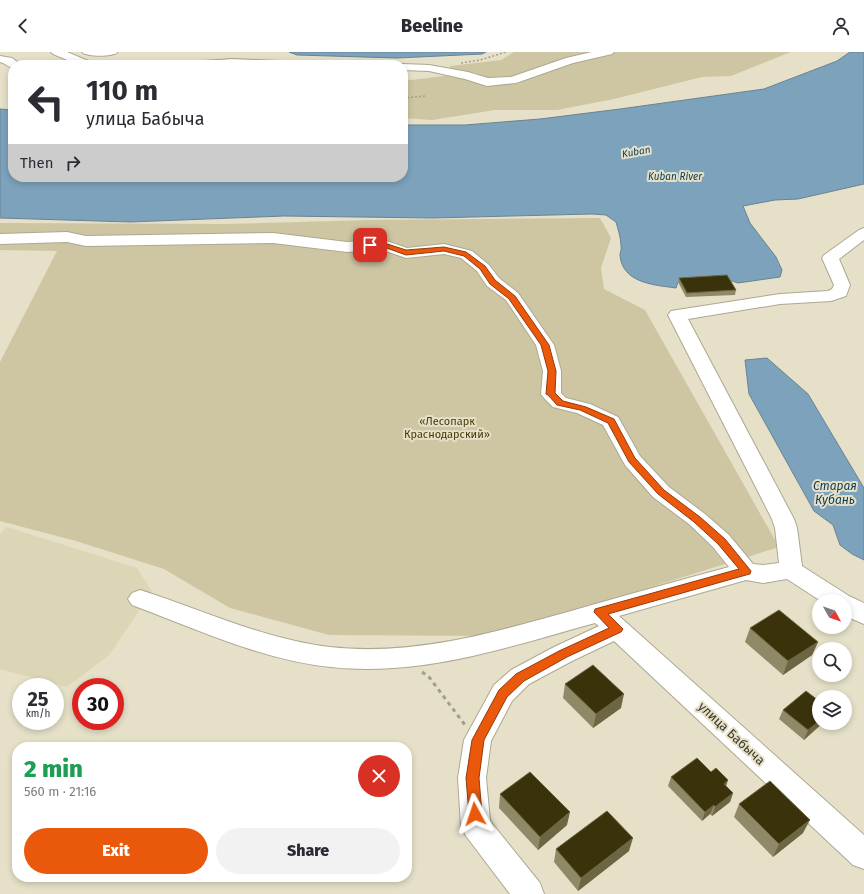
<!DOCTYPE html>
<html lang="en">
<head>
<meta charset="utf-8">
<style>
	body { margin:0; font-family:"Fira Sans",sans-serif; background:#f2f2f3; color:#2b2b33; height:100vh; display:flex; flex-direction:column; font-size:15px; white-space:nowrap }
	* { box-sizing:border-box; margin:0 }
	p { font-size:13px; color:#7c7c81 }
	.icon { flex:none; width:22px; height:22px; fill:none; stroke:currentColor; stroke-width:2; stroke-linecap:round; stroke-linejoin:round }
	.map { position:relative; flex:1; overflow:hidden }
	.side { position:absolute; left:12px; top:690px; width:400px; height:140px; display:flex; flex-direction:column; background:#fff; border-radius:16px; box-shadow:0 2px 6px #0003 }
	.side>* { flex:none }
	.top-card { position:absolute; left:8px; top:8px; width:400px; height:122px; border-radius:16px; box-shadow:0 2px 6px #0003; background:#fff; color:#2b2b33; overflow:hidden }
	.needle { width:26px; rotate:130deg }
	.buttons { position:absolute; left:812px; top:542px; display:grid; gap:8px }
	.buttons a { display:grid; place-items:center; width:40px; height:40px; border-radius:50%; background:#fff; box-shadow:0 2px 6px #0003; font-size:20px }
	.speed { position:absolute; left:12px; top:626px; display:flex; gap:8px; font-size:20px; font-weight:700; text-align:center }
	.speed>* { display:grid; place-content:center; width:52px; height:52px; border-radius:50%; background:#fff; box-shadow:0 2px 6px #0003; line-height:1 }
	.speed small { font-size:10px; font-weight:400 }
	.speed .limit { border:6px solid #d22; background:#fff; color:#111 }
	.pin { position:absolute; display:grid; place-items:center; width:34px; height:34px; color:#fff; margin:-17px; border-radius:8px; box-shadow:0 2px 6px #0006 }
	.me { position:absolute; width:44px; margin:-22px; rotate:355deg; stroke-linejoin:round; filter:drop-shadow(0 0 3px #0008) }
	.turn { display:flex; align-items:center; gap:14px; height:84px; padding:0 12px; font-size:18px }
	.turn .icon { width:52px; height:52px; stroke-width:2.5 }
	.turn b { display:block; font-size:28px; line-height:34px }
	.then { display:flex; align-items:center; height:38px; padding:0 12px; background:#0003; gap:8px; font-size:15px }
	.round { display:grid; place-items:center; flex:none; width:42px; height:42px; border-radius:21px; background:#f2f2f3 }
	.headline { display:flex; align-items:center; justify-content:space-between; height:68px; padding:0 12px }
	h1 { font-size:24px; font-weight:800; line-height:30px; color:#1e9e55 }
	.button { display:flex; gap:8px; margin-top:auto; padding:8px 12px }
	.button a { flex:1; height:46px; border-radius:24px; background:#ea580c; color:#fff; font-size:16px; font-weight:800; line-height:46px; text-align:center }
	.button a+a { background:#f2f2f3; color:#2b2b33 }
	header { display:flex; justify-content:space-between; align-items:center; height:52px; padding:0 12px; background:#fff; font-size:18px; font-weight:800 }
	.map>svg:first-child { display:block }
	.built { fill:#ddd6b6 }
	.green { fill:#cec6a2 }
	.water { fill:#7ca2bc; stroke:#698392 }
	.lines { fill:none; stroke-linecap:round; stroke-linejoin:round }
	.minor-casing { stroke:#ada891; stroke-width:2 }
	.path-far1 { stroke:#a29f8c; stroke-width:1.5; stroke-dasharray:2 2; stroke-linecap:butt }
	.path { stroke:#a29f8c; stroke-width:3; stroke-dasharray:4 4; stroke-linecap:butt }
	.minor { fill:#fff; fill-rule:evenodd }
	.wall { fill:#908968 }
	.shaded-wall { fill:#6d6643 }
	.building { fill:#3a320a; stroke:#6d6643 }
	.route { fill:#ea580c; stroke:#983908 }
	.labels { text-anchor:middle; stroke-width:4; stroke-linejoin:round; paint-order:stroke }
	.far-water-label { font-size:10px; font-style:italic; fill:#083a55; stroke:#e5e0c7 }
	.park-label { font-size:11px; fill:#463c06; stroke:#e5e0c7 }
	.water-label { font-size:12px; font-style:italic; fill:#083a55; stroke:#e5e0c7 }
	.near-street-label { font-size:13px; fill:#3c3a30; stroke:#e5e0c7 }
</style>
</head>
<body>
<header><svg class="icon" aria-label="back" viewBox="0 0 24 24"><path d="M15 5l-7 7 7 7"/></svg>Beeline<svg class="icon" aria-label="person" viewBox="0 0 24 24"><circle cx="12" cy="8" r="4"/><path d="M4 21q1-7 8-7t8 7"/></svg></header>
<div class="map">
<svg width="864" height="842" viewBox="0 0 864 842">
	<rect width="100%" height="100%" fill="#e5e0c7"/>
	<path class="built" d="M7,475L137,516L152,540L109,603L67,635L0,617V482Z"/>
	<path class="green" d="M514,0H598L544,13L515,25L487,28L476,21L451,18L450,14L501,8Z
		M614,0H791L731,24L702,25L614,47L557,58H495L432,68L403,66V29L452,23L469,29L487,32L572,9Z
		M600,166L611,186L601,216L604,237L645,258L779,495L645,537L485,584L329,583L230,556L164,517L76,489L0,469V310L57,199L0,198V171L224,172L371,168Z"/>
	<path class="water" d="M289,0H486L482,2L397,6L297,3Z
		M850,0H864V132L798,147L775,148L743,154L750,171L776,205L782,218L780,225L738,231L726,227L678,230L676,236C654,233 622,231 620,203C620,200 622,197 621,194C621,186 618,177 616,170L606,163L592,162L432,166L284,164L130,170L0,166V57L13,58V125H403V73H465L540,67L620,57L764,37L837,9Z
		M767,306L808,342L864,436V508L852,502L840,493L833,473L814,459L749,342L745,308Z"/>
	<g class="lines">
		<g class="minor-casing">
			<path id="minor" d="M51,0H67L93,11L95,13H79L53,2Z
				M82,0H118C113,5 87,5 82,0Z
				M592,0H614L612,2L573,11L516,31L487,34L465,27L429,19L403,18V13H399L403,12L429,13L468,20L488,26L511,25L566,6Z
				M0,4L12,6L21,13H13V16C8,15 5,11 0,10Z
				M232,7L304,10L308,11L310,13H185L187,11L191,10Z
				M864,176V188L839,207L850,233L846,244L831,249L780,252L688,267L794,467L797,476L802,514L849,544L864,551V572L845,564V549H821L787,527L763,531L746,528L619,564L864,783V817L853,813L614,589L572,609L529,632L512,649L491,689L486,726L490,769L540,831L544,842H510L466,784L461,774L458,726L464,688L494,633L511,618L554,595L599,574L595,571C508,595 422,625 331,615C262,608 196,577 132,553L128,547L132,541L140,538C203,558 263,587 330,595C417,605 503,578 585,555C633,541 681,528 729,515L713,495L689,472L653,445L625,413L603,373L577,361L553,355L544,346L541,342L543,319L536,293L506,248L487,234L477,219L461,206L444,202L406,206L380,197L347,200L273,191L86,194L67,190L0,192V182L67,180L86,184L273,181L347,190L381,187L407,196L444,192L472,199L489,213L499,226L518,241L554,293L561,319V341L566,346L590,352L618,365L640,404L669,435L705,462L729,483L753,512L763,513L779,511L775,476L772,467L668,263L671,259L677,258L780,242L828,239L832,237L834,233L822,206L824,203L859,178Z"/>
		</g>
		<path class="path-far1" d="M461,11L480,8L506,0
			M403,46L426,44"/>
		<path class="path" d="M422,620L429,625L465,673"/>
		<use href="#minor" class="minor"/>
	</g>
	<path class="wall" d="M679,226L736,238L735,243L686,245L678,230Z
		M750,576L818,590L812,603L783,623L745,590Z
		M565,632L621,656L593,676L563,646Z
		M783,658L819,671L804,688L779,667Z
		M711,720L728,728L726,734L733,741L730,750L712,764L710,762L702,769L668,734L671,725Z
		M500,742L567,773L538,798L499,756Z
		M739,752L803,781L773,805L734,765Z
		M556,797L629,799L578,839L554,810Z"/>
	<path class="shaded-wall" d="M818,590L812,603L783,623L788,609Z
		M624,642L621,656L593,676L596,662Z
		M819,669V671H823L804,688L808,678Z
		M728,728L725,737L724,732Z
		M733,741L730,750L712,764L715,755Z
		M714,753L710,762L702,769L705,760Z
		M570,760L567,773L538,798L540,785Z
		M810,768L803,781L773,805L779,792Z
		M633,786L629,799L578,839L581,826Z"/>
	<path class="building" d="M727,223L736,238L687,241L679,226Z
		M779,558L818,590L788,609L750,576Z
		M593,613L624,642L596,662L565,632Z
		M806,639L819,649V669L808,678L783,658Z
		M697,706L711,720L716,716L728,728L724,732L733,741L715,755L714,753L705,760L671,725Z
		M530,720L570,760L540,785L500,742Z
		M770,729L810,768L779,792L739,752Z
		M607,759L633,786L581,826L556,797Z"/>
	<path class="route" d="M381,190L406,198L444,195L466,200L485,214L495,228L515,244L549,293L556,319L555,341L563,349L586,355L614,367L635,406L664,438L700,465L725,487L751,519L750,522L746,523L608,562L623,577L621,580L567,605L524,629L507,645L484,688L479,726L482,762L480,766L475,768L471,766L469,762L466,726L472,688L499,638L516,622L559,599L609,576L594,560L595,557L739,517L718,492L694,470L658,442L629,410L608,371L580,358L557,353L548,343L546,342L548,319L541,293L509,247L490,232L480,217L464,204L444,199L406,203L381,194L370,195L367,193L370,191Z"/>
	<g class="labels">
		<g class="far-water-label">
			<text transform="translate(636 99) rotate(-10)" y="4">Kuban</text>
			<text x="675" y="128">Kuban River</text>
		</g>
		<g class="park-label">
			<text x="447" y="373">«Лесопарк<tspan x="447" dy="13">Краснодарский»</tspan></text>
		</g>
		<g class="water-label">
			<text x="835" y="438">Старая<tspan x="835" dy="14">Кубань</tspan></text>
		</g>
		<g class="near-street-label">
			<text transform="translate(732 681) rotate(43)" y="5">улица Бабыча</text>
		</g>
	</g>
</svg>
<div class="buttons">
<a><svg class="needle" viewBox="-14 -14 28 28"><path d="M0-13l5 13h-10z" fill="#e53935"/><path d="M0 13l5-13h-10z" fill="#7c7c81"/></svg></a>
<a><svg class="icon" aria-label="search" viewBox="0 0 24 24"><circle cx="10" cy="10" r="6"/><path d="M15 15l6 6"/></svg></a>
<a><svg class="icon" aria-label="layers" viewBox="0 0 24 24"><path d="M12 4l9 5-9 5-9-5zM3 14l9 5 9-5"/></svg></a>
</div>
<div class="speed"><div>25<small>km/h</small></div><div class="limit">30</div></div>
<div class="pin" style="left:370px;top:193px;background:#d93025"><svg class="icon" aria-label="arrive" viewBox="0 0 24 24"><path d="M6 21V4h12l-3 4 3 4H6"/></svg></div>
<svg class="me" style="left:475px;top:762px" viewBox="-20 -20 40 40"><path d="M0-17L14 15 0 8-14 15z" fill="#ea580c" stroke="#fff" stroke-width="4"/></svg>
<div class="top-card">
<div class="turn"><svg class="icon" aria-label="left" viewBox="0 0 24 24"><path d="M17 20v-9H6M10 6l-5 5 5 5"/></svg><div><b>110 m</b>улица Бабыча</div></div>
<div class="then">Then<svg class="icon" aria-label="right" viewBox="0 0 24 24"><path d="M7 20v-9h11M14 6l5 5-5 5"/></svg></div>
</div>
<section class="side">
<div class="headline"><div><h1>2 min</h1><p>560 m · 21:16</p></div><a class="round" style="background:#d93025;color:#fff"><svg class="icon" aria-label="close" viewBox="0 0 24 24"><path d="M6 6l12 12M18 6L6 18"/></svg></a></div>
<div class="button"><a>Exit</a><a>Share</a></div>
</section>
</div>
</body>
</html>
